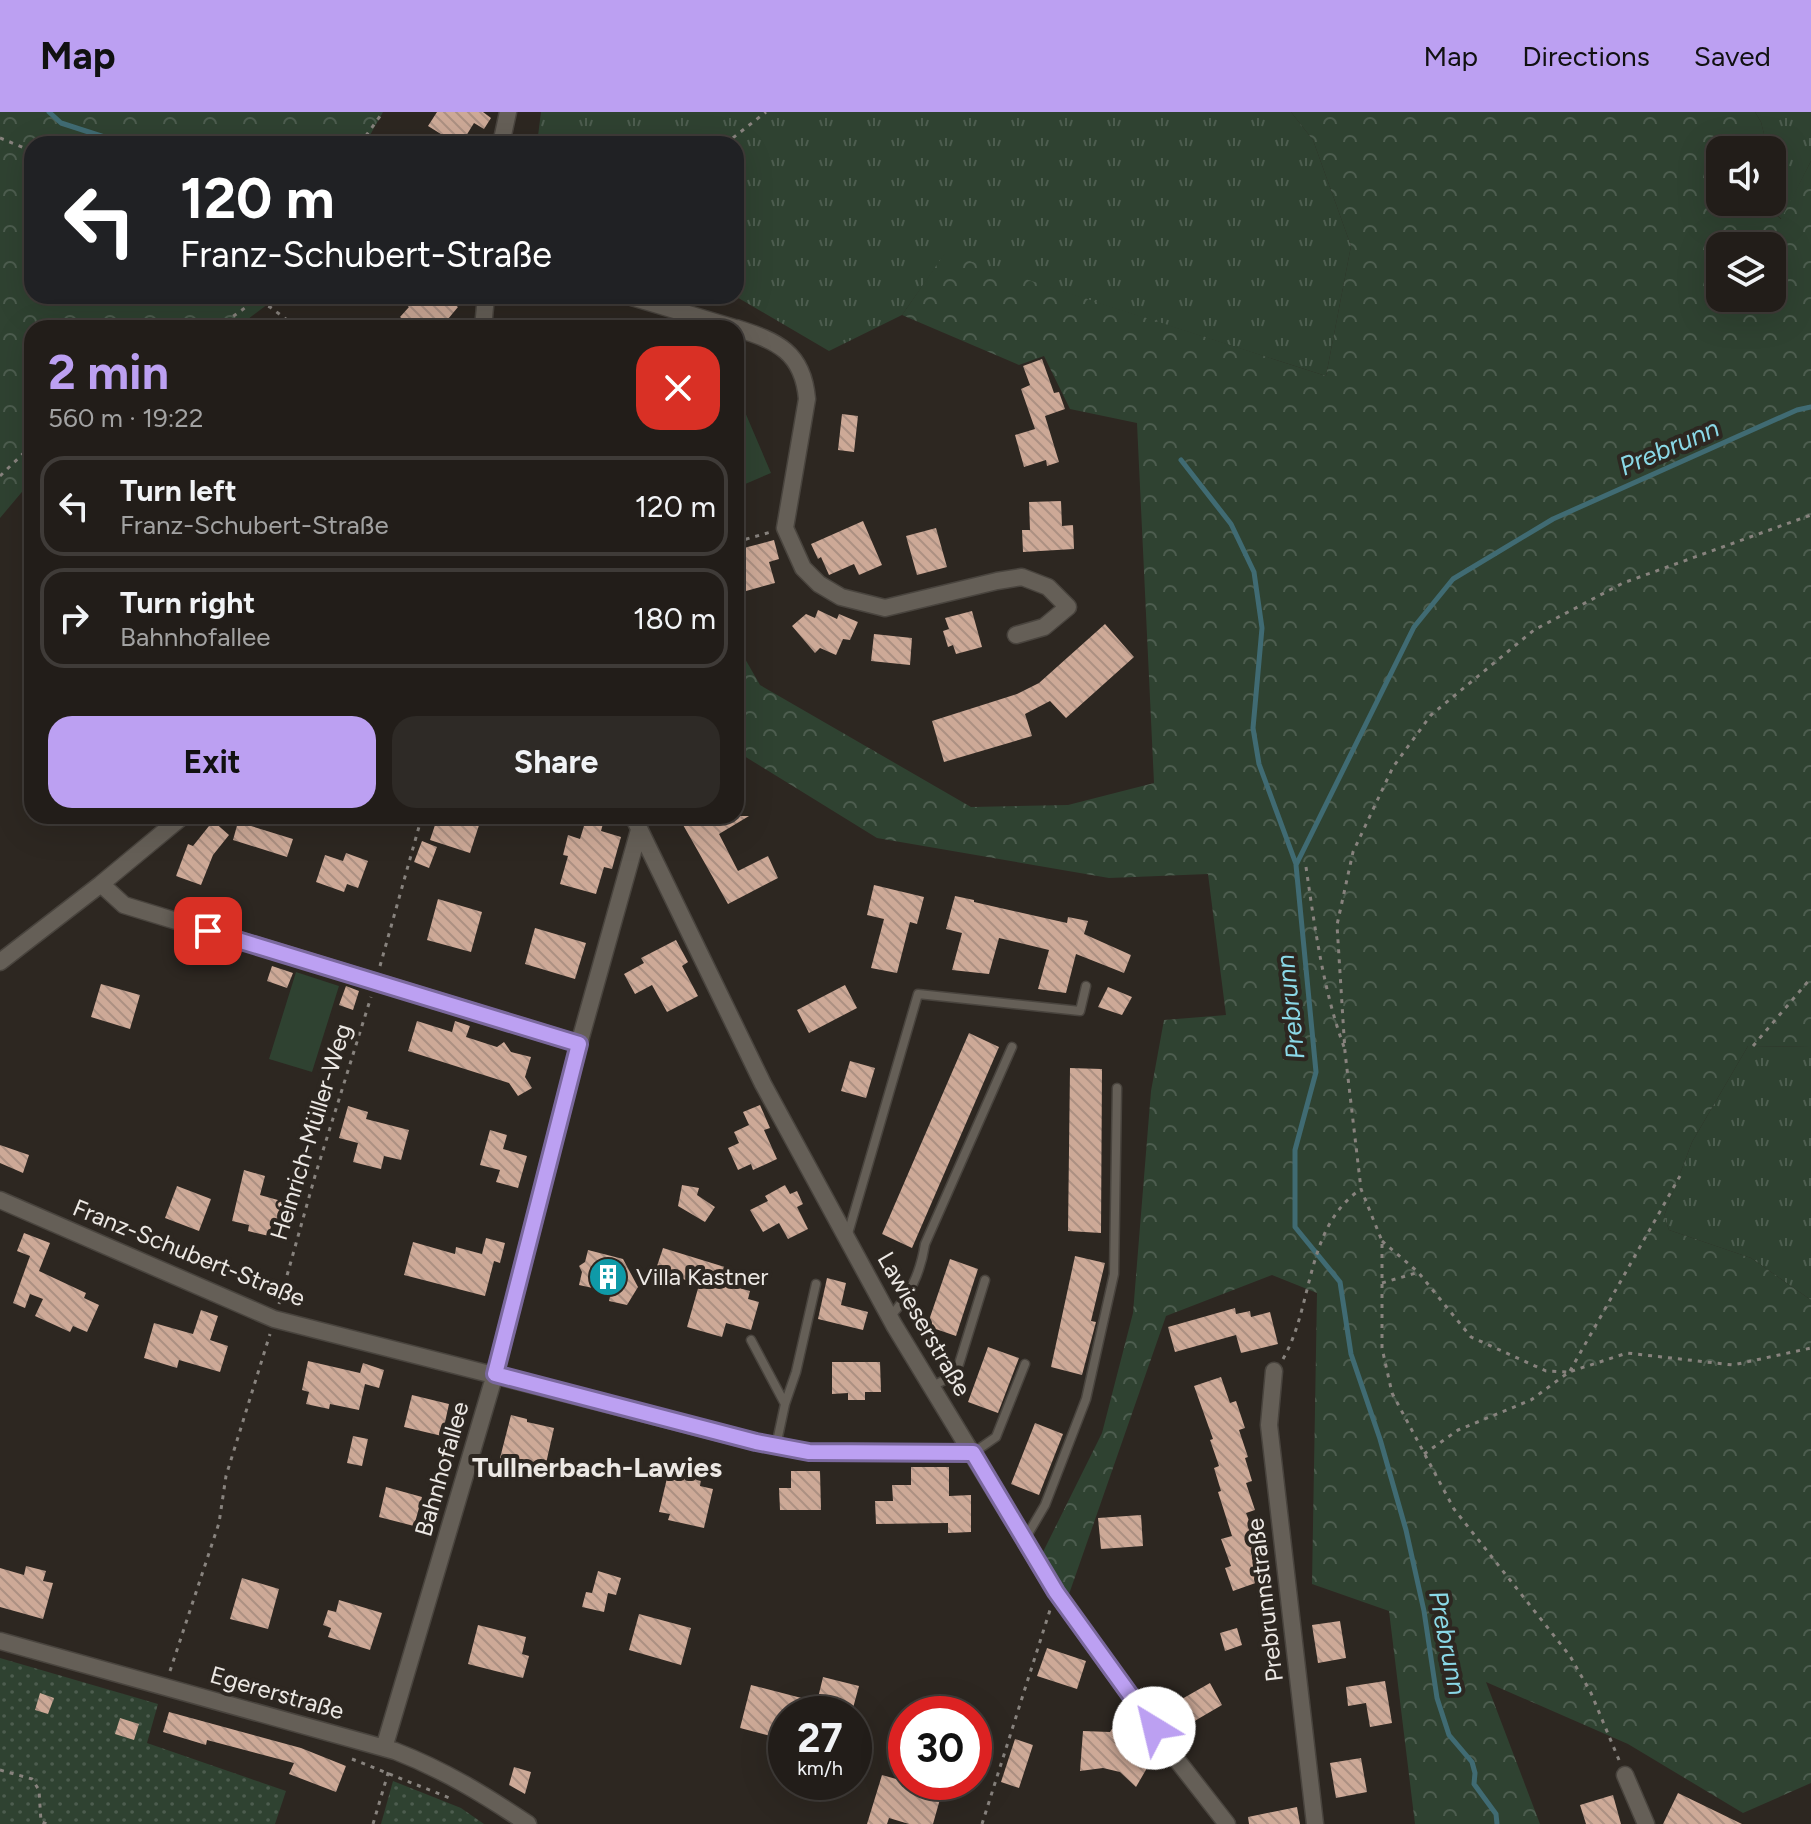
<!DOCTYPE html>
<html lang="en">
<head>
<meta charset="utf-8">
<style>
	body { margin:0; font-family:Figtree,sans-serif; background:#2e2a26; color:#f1f3f6; height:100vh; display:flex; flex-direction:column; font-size:30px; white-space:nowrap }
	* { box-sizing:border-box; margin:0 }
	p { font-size:26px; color:#a2a2a2 }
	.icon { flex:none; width:44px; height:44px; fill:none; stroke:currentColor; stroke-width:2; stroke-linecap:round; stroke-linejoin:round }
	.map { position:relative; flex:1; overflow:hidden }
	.panel { position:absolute; left:24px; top:208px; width:720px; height:504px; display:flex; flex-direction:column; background:#221d19; border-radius:24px; box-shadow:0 8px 32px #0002,0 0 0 2px #3f3b38 }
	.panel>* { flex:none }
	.top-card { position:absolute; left:24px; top:24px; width:720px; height:168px; border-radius:24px; box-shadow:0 8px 32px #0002,0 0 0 2px #3f3b38; background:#202124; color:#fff; overflow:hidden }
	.controls { position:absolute; left:1706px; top:24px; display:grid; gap:16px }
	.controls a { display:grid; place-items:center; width:80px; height:80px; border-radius:16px; background:#221d19; box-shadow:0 8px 32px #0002,0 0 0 2px #3f3b38; font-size:40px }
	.speed { position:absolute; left:768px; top:1584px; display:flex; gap:16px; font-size:40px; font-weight:700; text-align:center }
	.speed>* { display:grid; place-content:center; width:104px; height:104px; border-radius:50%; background:#221d19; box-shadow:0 8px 32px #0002,0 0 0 2px #3f3b38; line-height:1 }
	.speed small { font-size:20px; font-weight:400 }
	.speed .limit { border:12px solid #d22; background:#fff; color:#111 }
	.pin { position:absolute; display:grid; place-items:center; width:68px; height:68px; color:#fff; margin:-34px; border-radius:16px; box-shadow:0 4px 12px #0006 }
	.me { position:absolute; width:88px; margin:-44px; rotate:324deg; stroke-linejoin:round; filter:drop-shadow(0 0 6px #0008) }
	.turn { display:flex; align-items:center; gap:28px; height:168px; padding:0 24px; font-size:36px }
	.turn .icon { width:104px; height:104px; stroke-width:2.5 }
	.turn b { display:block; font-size:56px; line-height:68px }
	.round { display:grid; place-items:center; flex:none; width:84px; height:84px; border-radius:24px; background:#2e2a26 }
	.overview { display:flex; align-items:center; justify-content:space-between; height:136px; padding:0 24px }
	h1 { font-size:48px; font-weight:700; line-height:60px; color:#bca0f2 }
	.primary-button { display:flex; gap:16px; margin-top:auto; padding:16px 24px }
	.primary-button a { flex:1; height:92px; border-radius:24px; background:#bca0f2; color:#111; font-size:32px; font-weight:700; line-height:92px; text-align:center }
	.primary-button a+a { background:#2e2a26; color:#f1f3f6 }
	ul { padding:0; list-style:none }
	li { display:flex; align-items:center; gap:24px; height:100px; margin:0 16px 12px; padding:0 8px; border:4px solid #3f3b38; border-radius:24px }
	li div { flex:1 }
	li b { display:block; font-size:30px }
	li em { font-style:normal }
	header { display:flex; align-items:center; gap:48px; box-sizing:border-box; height:112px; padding:0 40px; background:#bca0f2; color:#111 }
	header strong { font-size:38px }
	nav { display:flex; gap:44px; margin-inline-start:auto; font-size:28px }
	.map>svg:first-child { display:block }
	.grass { fill:url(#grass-tufts) }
	.forest { fill:url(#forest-crowns); fill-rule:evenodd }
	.garden { fill:url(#garden-dots) }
	.pitch { fill:#2f4231 }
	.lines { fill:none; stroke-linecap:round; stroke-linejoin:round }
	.stream { stroke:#406b73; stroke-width:5 }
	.building { fill:url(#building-back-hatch) }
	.lane-casing { stroke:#49443e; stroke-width:11 }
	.street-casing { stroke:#49443e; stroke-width:19 }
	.path { stroke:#88837e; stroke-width:3; stroke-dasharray:4 6; stroke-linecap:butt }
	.lane { stroke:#655f57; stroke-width:8 }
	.street { stroke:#655f57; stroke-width:16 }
	.route-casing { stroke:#7a689d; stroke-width:20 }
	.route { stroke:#bca0f2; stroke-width:14 }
	.labels { text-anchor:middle; stroke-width:8; stroke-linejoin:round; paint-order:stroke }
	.street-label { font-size:24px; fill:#ece8e4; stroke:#2d2721 }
	.poi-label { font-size:24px; fill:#ece8e4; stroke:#2d2721; text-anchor:start }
	.water-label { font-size:26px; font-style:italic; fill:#8ad8e7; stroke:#2d2721 }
	.quarter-label { font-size:28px; font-weight:bold; fill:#ece8e4; stroke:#2d2721 }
</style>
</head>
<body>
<header>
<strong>Map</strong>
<nav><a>Map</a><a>Directions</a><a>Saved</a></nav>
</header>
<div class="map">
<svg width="1811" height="1712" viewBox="0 0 1811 1712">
	<defs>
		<pattern id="grass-tufts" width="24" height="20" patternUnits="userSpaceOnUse" patternTransform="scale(2)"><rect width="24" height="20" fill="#2f4231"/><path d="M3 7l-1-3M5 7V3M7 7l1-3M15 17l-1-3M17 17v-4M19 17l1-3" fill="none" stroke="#4d5d4f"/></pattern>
		<pattern id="forest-crowns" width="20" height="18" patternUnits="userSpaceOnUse" patternTransform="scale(2)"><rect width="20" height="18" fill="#2f4231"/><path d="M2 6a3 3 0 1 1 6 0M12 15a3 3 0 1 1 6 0" fill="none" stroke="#4d5d4f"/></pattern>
		<pattern id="garden-dots" width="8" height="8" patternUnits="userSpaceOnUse" patternTransform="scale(2)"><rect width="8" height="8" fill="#2f4231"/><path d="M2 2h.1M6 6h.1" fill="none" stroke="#4d5d4f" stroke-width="1.8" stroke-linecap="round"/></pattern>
		<pattern id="building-back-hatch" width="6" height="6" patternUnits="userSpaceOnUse" patternTransform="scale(2)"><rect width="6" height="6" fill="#cda997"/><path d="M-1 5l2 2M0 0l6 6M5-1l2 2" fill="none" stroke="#ac9082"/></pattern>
	</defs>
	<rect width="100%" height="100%" fill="#2d2721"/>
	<path class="grass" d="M541,0H1291L1313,28L1351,134L1326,264L945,142L902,203L829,239L735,184L736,32H537Z
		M1755,0H1811V49L1782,107L1761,92L1772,90V38H1768L1761,10Z
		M1748,934L1811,935V1188L1751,1146L1669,1118L1664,1104L1692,1030Z"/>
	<path class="forest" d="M0,0H383L365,32H32V184H275L272,189L236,216H32V368L0,406Z
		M1291,0H1755L1761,10L1768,38H1720V90H1762V92L1781,107L1811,49V935L1748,934L1692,1030L1664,1104L1669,1118L1751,1146L1811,1188V1671L1743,1701L1628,1632L1486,1570L1540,1712H1415L1389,1499L1312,1472L1317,1181L1272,1163L1166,1204L1068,1485L1041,1444L1102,1321L1133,1201L1151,979L1164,908L1226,903L1208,762L1109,766L877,726L736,639V531L760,573L971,695L1068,693L1154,671L1137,311L1070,297L1044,244L1019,253L902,203L945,141L1326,264L1351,134L1313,28ZM1720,134H1772V186H1720Z"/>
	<path class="garden" d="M0,1546L158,1592L147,1631L286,1679L275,1712H0Z
		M393,1669L461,1696L484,1712H381Z"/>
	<path class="pitch" d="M736,279L771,361L736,376Z
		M296,860L339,874L312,960L269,947Z"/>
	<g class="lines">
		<path class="stream" d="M49,0L61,11L126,32
			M1181,348L1231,412L1254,460L1262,516L1253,616L1259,652L1296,752
			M1497,1712L1496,1702L1474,1672L1475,1661L1472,1650L1449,1623L1437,1586L1424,1499L1406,1418L1380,1327L1351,1242L1340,1170L1295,1115V1038L1316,960L1296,753L1414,515L1453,467L1553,407L1797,298L1811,295"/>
	</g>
	<path class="building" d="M437,0H483L491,6L484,17L474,11L461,32H457L428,14Z
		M396,184H444L458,195L443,213L435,206L426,216H414L400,205L409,195Z
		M1042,247L1054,281L1059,280L1065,297L1045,304L1059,350L1047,354L1046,348L1024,355L1015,323L1035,317L1021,277L1030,273L1023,254Z
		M842,302L858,304L854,340L838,338Z
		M1061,389L1062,414L1073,413L1074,437L1023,440L1022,418H1030L1029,390Z
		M863,409L882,453L859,463L854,452L829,463L821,445L818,447L811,432Z
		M936,416L947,455L917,463L906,424Z
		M774,428L779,447L769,450L775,471L746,479L736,473V438Z
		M818,498L837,507L839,502L858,510L850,528L843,527L836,543L820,536L815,541L792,514L806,502L815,506Z
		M972,499L982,535L956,542L953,533L948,535L943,519L949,517L945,506Z
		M1105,512L1134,545L1066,606L1050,589L1025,602L1032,624L944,650L932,609L1017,582L1039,571Z
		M874,522L912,526L910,553L871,549Z
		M438,704H482L470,741L430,728Z
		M587,704H605L601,719L621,725L612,757L604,755L596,782L560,772L568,744L563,743L568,723L580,727Z
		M678,704H749L719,722L738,759L768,744L778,766L728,792Z
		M213,709L229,723L213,743L201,773L176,764L188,732L193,734Z
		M238,710L293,727L287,745L233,728Z
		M422,729L437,735L429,756L414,750Z
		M346,741L368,749L358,776L347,772L344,780L316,770L325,743L343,749Z
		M874,773L924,785L917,812L910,810L897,861L871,856L884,807L867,803Z
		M955,784L974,788V790L1067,811L1068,805L1088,809L1084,822L1131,843L1124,861L1076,842L1066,881L1038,877L1049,838L999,826L989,862L952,858L962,821L946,817Z
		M438,787L482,800L471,840L427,828Z
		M535,816L586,831L575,867L525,852Z
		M676,828L688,850L682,854L698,884L667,900L652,873L635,882L624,862L644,851L641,846Z
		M272,854L293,861L287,876L267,869Z
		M101,872L140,883L130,917L91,905Z
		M845,873L857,896L809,921L797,898Z
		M346,874L359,879L353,898L339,893Z
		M1108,875L1132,885L1122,903L1098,895Z
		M417,909L452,920L455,909L470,914L466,925L497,935L504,930L511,940L531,945L525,965L532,976L518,984L509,971L408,939Z
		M969,921L999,935L912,1136L882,1122Z
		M850,949L875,956L866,986L841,979Z
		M1070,956L1102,957L1101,1121L1068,1119Z
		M760,993L770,1016L764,1018L777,1047L753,1058L751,1052L738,1058L728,1036L739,1031L734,1020L749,1013L743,1000Z
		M348,994L368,1000L366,1007L409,1018L401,1048L384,1044L381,1057L353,1050L358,1031L339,1026Z
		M490,1018L507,1023L503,1037L527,1044L518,1076L496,1070L500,1058L480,1053Z
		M0,1033L29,1043L23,1061L0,1051Z
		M244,1058L265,1064L260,1083L285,1090L280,1110L272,1109L269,1124L248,1119L249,1113L232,1109Z
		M682,1073L699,1076L697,1083L715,1095L705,1110L678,1094Z
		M785,1073L790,1082L797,1079L803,1092L797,1095L808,1117L788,1127L779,1111L763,1120L750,1098L768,1089L765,1084Z
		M177,1074L211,1087L199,1119L165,1106Z
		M24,1121L50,1131L39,1159L86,1181L84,1186L99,1193L87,1220L73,1214L70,1220L35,1204L43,1187L30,1182L25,1196L13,1191L30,1144L17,1139Z
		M486,1126L505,1131L500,1151L494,1149L485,1184L404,1163L413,1130L455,1142L456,1135L482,1142Z
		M663,1136L728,1156L724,1172L750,1179L748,1187L759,1190L751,1218L726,1211L722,1225L687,1215L699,1173L656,1157Z
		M588,1138L623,1147L638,1175L627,1193L609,1189L611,1180L579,1173L582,1160L579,1154L585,1150Z
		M1075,1144L1105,1151L1091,1209L1096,1210L1082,1263L1051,1255Z
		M950,1147L978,1157L956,1224L927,1214Z
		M827,1166L846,1171L841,1193L868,1200L863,1218L818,1207Z
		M1235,1196L1236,1202L1250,1199L1251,1205L1270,1200L1278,1232L1241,1241L1236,1223L1175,1240L1168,1215Z
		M201,1198L218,1204L210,1228L228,1234L220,1260L179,1248L177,1256L144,1246L154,1211L193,1222Z
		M988,1235L1019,1246L998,1301L968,1290Z
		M308,1249L360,1261L363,1251L384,1258L379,1276L365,1272L359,1298L330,1292L329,1297L306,1292L309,1280L302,1278Z
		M832,1250H880L881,1280H865V1288H848V1281L832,1282Z
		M1221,1265L1230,1291L1236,1289L1245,1316L1239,1318L1248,1345L1245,1346L1252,1369L1246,1371L1255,1398L1246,1401L1262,1442L1256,1444L1264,1468L1233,1479L1225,1456L1231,1454L1221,1427L1232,1424L1218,1380L1221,1379L1214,1356L1219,1354L1210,1328L1213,1327L1194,1274Z
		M412,1283L449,1292L442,1324L404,1315Z
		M511,1303L527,1307V1310L554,1316L545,1356L500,1346Z
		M1035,1311L1063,1322L1039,1383L1011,1372Z
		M353,1324L368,1327L362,1354L347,1351Z
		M911,1355H949V1384L971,1383V1420L948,1421V1411L876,1412L875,1389H893L892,1373H911Z
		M791,1359H820L821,1398H780L779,1376H791Z
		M682,1363L701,1367L700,1374L713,1377L704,1416L668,1408L670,1402L659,1400L667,1366L681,1369Z
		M386,1375L422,1385L414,1414L379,1405Z
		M1141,1403L1143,1434L1101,1437L1098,1406Z
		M26,1454L46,1459L43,1469L53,1471L43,1507L0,1495V1456L24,1463Z
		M598,1459L621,1466L616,1483L608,1481L604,1500L582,1495L586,1480L592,1481Z
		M242,1466L279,1477L268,1517L230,1507Z
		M339,1488L382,1501L370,1538L328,1525L331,1516L323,1513L328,1498L336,1500Z
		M639,1502L691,1516L681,1553L629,1538Z
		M1340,1509L1346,1546L1318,1551L1312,1513Z
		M478,1513L526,1525L522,1542L529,1544L523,1566L468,1552Z
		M1237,1516L1242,1533L1225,1539L1220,1521Z
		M1047,1536L1086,1549L1077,1577L1037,1564Z
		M823,1565L859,1574L853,1596L843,1593L844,1602H786V1628L740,1616L751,1573L817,1590Z
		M1385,1569L1392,1611L1370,1615L1366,1591L1348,1594L1346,1575Z
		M1210,1571L1222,1593L1186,1614L1173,1592Z
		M40,1581L54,1586L48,1602L35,1598Z
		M169,1600L301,1636L346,1654L336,1680L289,1662L294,1651L207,1628L206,1633L163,1620Z
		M120,1606L139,1612L134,1628L115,1622Z
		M1112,1617L1133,1624V1629L1154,1644L1136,1675L1120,1660L1103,1656L1080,1659L1083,1619L1110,1620Z
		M1015,1627L1033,1633L1019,1676L1001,1670Z
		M1361,1646L1367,1680L1336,1686L1330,1651Z
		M514,1655L531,1660L525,1682L509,1673Z
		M882,1663L942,1680L933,1712H909L889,1706L887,1712H867Z
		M1678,1681L1742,1712H1663Z
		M1613,1683L1621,1712H1586L1580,1693Z
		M1297,1695L1300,1712H1249L1248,1705Z"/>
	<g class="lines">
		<g class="lane-casing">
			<path id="lane" d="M847,1125L918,882L1080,899L1086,874
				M890,1205C910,1182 920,1163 925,1132L1012,935
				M751,1228L785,1292L776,1334
				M932,1274L947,1267L959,1252L985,1168
				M785,1292L796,1260L816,1172
				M973,1341L996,1325L1025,1252
				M1025,1427L1045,1393L1086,1287L1114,1162L1117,976"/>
		</g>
		<g class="street-casing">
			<path id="street" d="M501,32L508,0
				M628,184L735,216
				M483,216L486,184
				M736,216C777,229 803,240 807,287L785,416L803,456L819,472L841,485L885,496L997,469L1022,465L1048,475L1068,495L1044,515L1016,523
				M633,704L763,972L894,1213L1056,1480L1170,1639L1227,1712
				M101,772L124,793L579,932
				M0,850L101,772L183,704
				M0,1088L274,1207L756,1330L809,1340L973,1341
				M1274,1259L1269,1313L1315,1712
				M0,1529L395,1639C444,1658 485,1683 528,1712
				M384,1636L495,1262L579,932L639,718
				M1625,1663L1646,1712"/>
		</g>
		<path class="path" d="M0,26L32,39
			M360,32L383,0
			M725,32L766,0
			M240,184L270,195L298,216
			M217,216L253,190
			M0,364L32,333
			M736,430L771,420
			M1306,755C1315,817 1323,877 1344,935
			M380,854L422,704
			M1753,934L1811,866
			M1382,1129L1418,1160L1471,1225L1546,1259L1569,1260
			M1382,1171L1416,1161
			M279,1192L315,1064L371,885
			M1283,1247C1314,1193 1305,1115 1361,1077
			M1570,1259L1680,1064
			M1424,1342L1458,1318L1531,1288L1569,1260L1627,1241L1733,1253L1811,1236
			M170,1559L219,1411L226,1364L270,1222
			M352,1647L452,1687
			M1619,1648L1591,1581L1570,1544L1454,1397L1392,1281L1382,1236V1129L1361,1077L1345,940L1337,813L1353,740L1393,655L1431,603L1534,518L1623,471L1811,403
			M0,1658L32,1667L39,1678L41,1710L47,1712
			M373,1712L389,1658
			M982,1712L1050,1498"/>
		<use href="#lane" class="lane"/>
		<use href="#street" class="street"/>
	</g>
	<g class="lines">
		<g class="route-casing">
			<path id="route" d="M208,819L579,932L495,1262L756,1330L809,1340L973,1341L1056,1480L1154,1616"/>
		</g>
		<use href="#route" class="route"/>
	</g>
	<defs>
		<g id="building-disc" transform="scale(2)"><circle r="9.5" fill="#0f9aa8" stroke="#2d2721"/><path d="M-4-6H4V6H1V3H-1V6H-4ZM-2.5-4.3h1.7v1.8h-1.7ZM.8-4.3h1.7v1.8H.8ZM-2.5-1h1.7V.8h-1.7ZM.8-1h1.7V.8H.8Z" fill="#fff"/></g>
	</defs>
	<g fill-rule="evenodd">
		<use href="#building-disc" x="608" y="1165"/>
	</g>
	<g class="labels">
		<g class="street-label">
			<text transform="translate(311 1020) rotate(-73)" y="8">Heinrich-Müller-Weg</text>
			<text transform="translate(189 1141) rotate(22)" y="8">Franz-Schubert-Straße</text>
			<text transform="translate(924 1212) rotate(60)" y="8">Lawieserstraße</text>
			<text transform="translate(442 1357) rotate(-74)" y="8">Bahnhofallee</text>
			<text transform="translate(1265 1488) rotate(-97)" y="8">Prebrunnstraße</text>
			<text transform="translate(277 1581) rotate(16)" y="8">Egererstraße</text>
		</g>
		<g class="poi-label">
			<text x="636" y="1173">Villa Kastner</text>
		</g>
		<g class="water-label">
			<text transform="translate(1669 335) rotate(-23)" y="9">Prebrunn</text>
			<text transform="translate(1290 895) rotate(-96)" y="9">Prebrunn</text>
			<text transform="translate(1448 1531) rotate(79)" y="9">Prebrunn</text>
		</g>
		<g class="quarter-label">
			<text x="597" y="1365">Tullnerbach-Lawies</text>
		</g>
	</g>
</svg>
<div class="controls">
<a><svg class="icon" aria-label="sound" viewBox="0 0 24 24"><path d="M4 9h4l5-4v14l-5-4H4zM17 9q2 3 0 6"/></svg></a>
<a><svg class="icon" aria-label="layers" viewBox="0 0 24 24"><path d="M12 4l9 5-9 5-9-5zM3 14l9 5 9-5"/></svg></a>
</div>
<div class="speed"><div>27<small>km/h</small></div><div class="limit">30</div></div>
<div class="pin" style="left:208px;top:819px;background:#d93025"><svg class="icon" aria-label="arrive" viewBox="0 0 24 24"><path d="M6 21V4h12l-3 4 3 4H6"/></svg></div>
<svg class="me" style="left:1154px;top:1616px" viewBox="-20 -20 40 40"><circle r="19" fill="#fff"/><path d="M0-13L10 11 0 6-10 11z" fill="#bca0f2"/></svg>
<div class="top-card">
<div class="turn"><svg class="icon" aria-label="left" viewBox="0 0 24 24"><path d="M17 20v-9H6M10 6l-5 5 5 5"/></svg><div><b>120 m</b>Franz-Schubert-Straße</div></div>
</div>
<section class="panel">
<div class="overview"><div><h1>2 min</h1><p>560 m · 19:22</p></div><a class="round" style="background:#d93025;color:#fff"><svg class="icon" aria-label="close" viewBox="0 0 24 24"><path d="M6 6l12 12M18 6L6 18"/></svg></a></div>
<ul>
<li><svg class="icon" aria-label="left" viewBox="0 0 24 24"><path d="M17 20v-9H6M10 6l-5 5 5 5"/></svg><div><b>Turn left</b><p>Franz-Schubert-Straße</p></div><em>120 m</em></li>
<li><svg class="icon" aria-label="right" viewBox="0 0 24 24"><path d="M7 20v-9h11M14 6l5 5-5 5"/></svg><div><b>Turn right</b><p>Bahnhofallee</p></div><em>180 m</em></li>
</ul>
<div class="primary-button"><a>Exit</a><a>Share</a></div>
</section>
</div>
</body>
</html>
